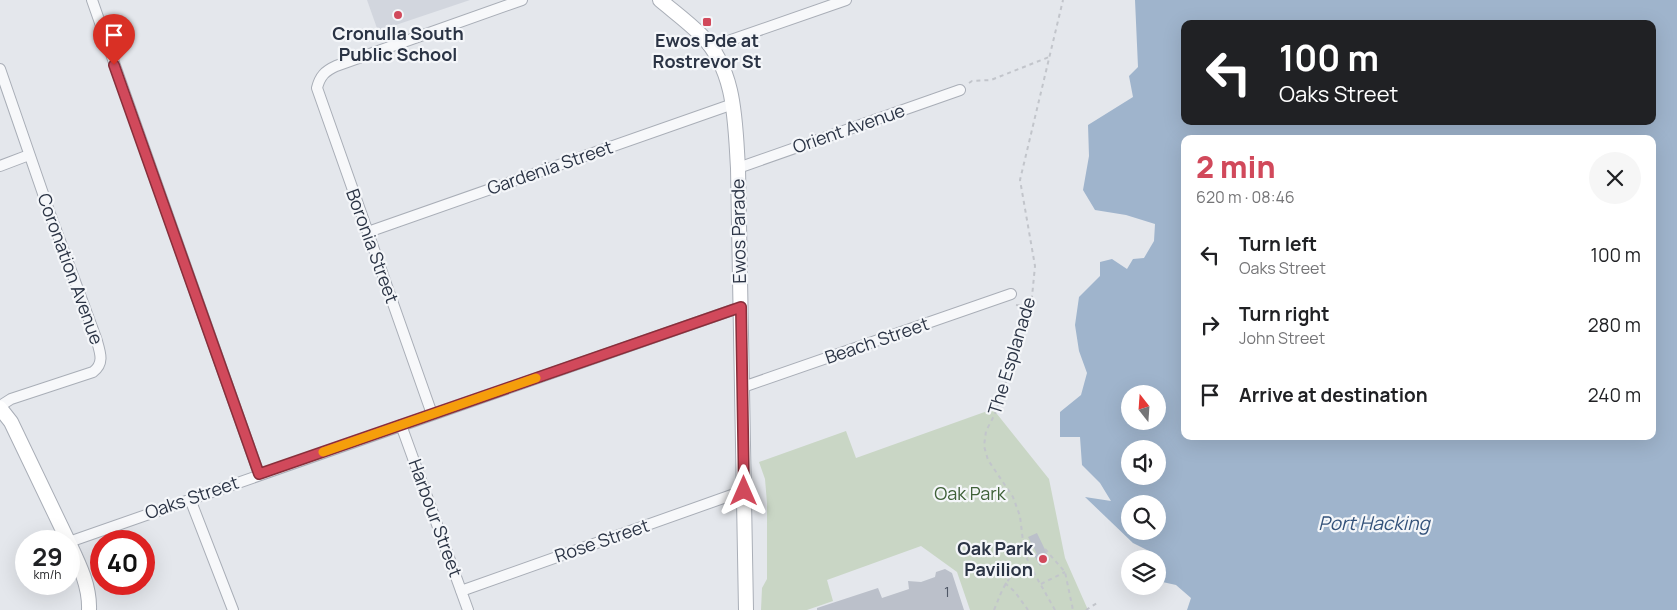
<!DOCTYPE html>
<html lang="en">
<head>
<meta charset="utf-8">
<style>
	body { margin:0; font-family:Manrope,sans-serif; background:#f6f6f6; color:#202124; height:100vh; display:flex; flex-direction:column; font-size:19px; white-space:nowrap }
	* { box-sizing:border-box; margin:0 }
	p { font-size:16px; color:#757577 }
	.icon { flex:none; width:28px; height:28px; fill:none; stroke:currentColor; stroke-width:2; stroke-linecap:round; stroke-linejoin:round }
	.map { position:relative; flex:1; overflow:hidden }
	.drawer { position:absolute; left:1181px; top:135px; width:475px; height:305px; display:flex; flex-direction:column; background:#fff; border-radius:10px; box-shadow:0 5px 20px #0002 }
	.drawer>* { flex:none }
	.hud { position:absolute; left:1181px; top:20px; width:475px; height:105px; border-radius:10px; box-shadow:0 5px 20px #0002; background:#202124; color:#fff; overflow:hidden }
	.needle { width:32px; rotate:343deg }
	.fabs { position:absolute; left:1121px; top:385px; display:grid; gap:10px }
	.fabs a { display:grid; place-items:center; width:45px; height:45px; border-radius:50%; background:#fff; box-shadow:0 5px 20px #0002; font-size:25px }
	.speed { position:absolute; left:15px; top:530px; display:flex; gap:10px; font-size:25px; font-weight:700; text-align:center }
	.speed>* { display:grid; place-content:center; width:65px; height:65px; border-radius:50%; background:#fff; box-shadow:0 5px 20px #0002; line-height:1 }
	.speed small { font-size:12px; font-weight:400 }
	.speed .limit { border:8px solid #d22; background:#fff; color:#111 }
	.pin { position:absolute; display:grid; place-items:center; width:42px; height:42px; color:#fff; margin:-51px -21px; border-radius:50% 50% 50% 0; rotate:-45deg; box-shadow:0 0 5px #0007 }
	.pin .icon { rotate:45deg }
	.me { position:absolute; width:55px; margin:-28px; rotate:0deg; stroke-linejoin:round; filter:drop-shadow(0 0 4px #0008) }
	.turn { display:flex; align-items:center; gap:18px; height:105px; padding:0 15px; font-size:22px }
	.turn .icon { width:65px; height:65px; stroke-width:2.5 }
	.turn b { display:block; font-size:35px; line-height:42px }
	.round { display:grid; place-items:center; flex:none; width:52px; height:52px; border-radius:26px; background:#f6f6f6 }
	.head { display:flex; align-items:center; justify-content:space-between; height:85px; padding:0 15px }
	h1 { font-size:30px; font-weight:800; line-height:38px; color:#d1495b }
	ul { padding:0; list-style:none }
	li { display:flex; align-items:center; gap:15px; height:70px; padding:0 15px }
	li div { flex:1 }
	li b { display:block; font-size:19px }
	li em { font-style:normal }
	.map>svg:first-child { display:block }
	.built { fill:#d2d6de }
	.green { fill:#c9d6c5 }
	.water { fill:#9fb4cc; fill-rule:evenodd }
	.building { fill:#bbc0ca }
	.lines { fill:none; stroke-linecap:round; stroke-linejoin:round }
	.street-casing { stroke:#a9aeb7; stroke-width:12 }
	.secondary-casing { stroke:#a9aeb7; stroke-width:16 }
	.path { stroke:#c2c5cb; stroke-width:2; stroke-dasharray:4 4; stroke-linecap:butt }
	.street { stroke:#f7f8fa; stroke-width:10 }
	.secondary { stroke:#fff; stroke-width:14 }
	.route-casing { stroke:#882f3b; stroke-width:12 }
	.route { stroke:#d1495b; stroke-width:9 }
	.slow { stroke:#f59e0b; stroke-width:9 }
	.poi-dot { fill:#d1495b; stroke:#f4f6f9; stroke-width:2 }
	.labels { text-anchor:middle; stroke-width:4.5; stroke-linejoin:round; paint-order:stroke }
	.number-label { font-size:15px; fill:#4f5766 }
	.poi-label { font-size:18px; font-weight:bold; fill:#2b3445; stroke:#f4f6f9 }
	.street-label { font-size:18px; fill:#2b3445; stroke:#f4f6f9 }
	.park-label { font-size:18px; fill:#3f6138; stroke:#f4f6f9 }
	.water-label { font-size:19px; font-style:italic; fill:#34527a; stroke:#f4f6f9 }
</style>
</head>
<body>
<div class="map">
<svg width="1677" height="610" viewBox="0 0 1677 610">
	<rect width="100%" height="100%" fill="#e4e7ec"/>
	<path class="built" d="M367,0H470L378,31Z"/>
	<path class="green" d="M993,409L1049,479L1065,558L1088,610H970L957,572L921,546L827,580L833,601L807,610H761L762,588L767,579V503L765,479L759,462L846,431L856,458Z"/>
	<path class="water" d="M1135,0H1677V610H1187L1191,598L1176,585L1158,581V559H1154L1153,553L1133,543L1085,497L1111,501L1100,483L1082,465L1080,437H1060V412L1081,395L1087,373L1079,351L1075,325L1079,297L1100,276V262L1112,259L1127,269L1133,259L1144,258L1154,241L1155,224L1126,215L1095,210L1083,190L1089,156L1088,125L1133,97L1129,76L1138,67ZM1185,24H1652V121H1185ZM1185,139H1652V436H1185ZM1130,394H1158V421H1130ZM1130,449H1158V476H1130ZM1130,504H1158V531H1130Z"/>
	<path class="building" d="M1037,533L1050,560L1040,566L1034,555L1037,554L1028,537Z
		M945,569L952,573L964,610H817V608L878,588L882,598L909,589L908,581L921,582L935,577L936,572Z"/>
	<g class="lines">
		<g class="street-casing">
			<path id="street" d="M92,0L259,474
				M711,47L846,0
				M0,69L49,211L96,338C100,352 105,363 93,372L11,399L0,406
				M0,166L29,155
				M738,168L960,90
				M368,232L733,104
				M743,387L1011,294
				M432,414L317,88C320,76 325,71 336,66L522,0
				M401,425L468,610
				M190,499L233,610
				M69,542L741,307
				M461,591L743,491"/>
		</g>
		<g class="secondary-casing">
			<path id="secondary" d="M660,0C673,11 688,22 701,35C736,70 735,122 738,168L746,610
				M0,408L11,422L68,541
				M69,543C79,564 90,586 89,610"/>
		</g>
		<path class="path" d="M969,83L972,81L991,80L1049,57
			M1016,305L1031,307
			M1045,549L1065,572L1073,610
			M1005,583L1015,592L1028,610
			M1041,584L1065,572
			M994,610C1003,589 1006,574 1029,565
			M1055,610L1029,564L1024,550L1020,516L1013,497L988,460L984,446L986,431L995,414L1031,307L1035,266L1020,180L1063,0
			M1086,610L1097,603"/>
		<use href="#street" class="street"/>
		<use href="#secondary" class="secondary"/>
	</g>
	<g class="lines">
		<g class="route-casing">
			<path id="route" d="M114,65L259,474L741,307L744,491"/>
		</g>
		<use href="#route" class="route"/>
		<path class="slow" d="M323,452L536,378"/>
	</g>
	<g class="poi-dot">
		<circle cx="398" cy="15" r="5"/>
		<rect x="702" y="17" width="10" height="10" rx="2.5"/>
		<circle cx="1043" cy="559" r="5"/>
	</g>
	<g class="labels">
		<g class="number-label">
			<text x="947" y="597">1</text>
		</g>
		<g class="poi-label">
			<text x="398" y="40">Cronulla South<tspan x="398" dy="21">Public School</tspan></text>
			<text x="707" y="47">Ewos Pde at<tspan x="707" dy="21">Rostrevor St</tspan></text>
			<text x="1033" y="555" text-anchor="end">Oak Park<tspan x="1033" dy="21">Pavilion</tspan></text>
		</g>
		<g class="street-label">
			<text transform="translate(849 129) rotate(-19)" y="6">Orient Avenue</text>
			<text transform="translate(550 168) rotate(-19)" y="6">Gardenia Street</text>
			<text transform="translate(739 231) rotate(-91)" y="6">Ewos Parade</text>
			<text transform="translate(372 246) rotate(70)" y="6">Boronia Street</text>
			<text transform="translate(70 269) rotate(70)" y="6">Coronation Avenue</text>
			<text transform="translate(877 341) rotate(-19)" y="6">Beach Street</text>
			<text transform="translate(1012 356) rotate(-73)" y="6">The Esplanade</text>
			<text transform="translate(192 498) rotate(-19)" y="6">Oaks Street</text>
			<text transform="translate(435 518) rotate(70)" y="6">Harbour Street</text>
			<text transform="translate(602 541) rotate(-19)" y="6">Rose Street</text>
		</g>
		<g class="park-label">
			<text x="970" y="500">Oak Park</text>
		</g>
		<g class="water-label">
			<text x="1374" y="530">Port Hacking</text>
		</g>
	</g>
</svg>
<div class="fabs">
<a><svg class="needle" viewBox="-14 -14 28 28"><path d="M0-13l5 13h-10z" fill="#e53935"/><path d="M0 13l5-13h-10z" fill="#757577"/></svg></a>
<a><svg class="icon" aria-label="sound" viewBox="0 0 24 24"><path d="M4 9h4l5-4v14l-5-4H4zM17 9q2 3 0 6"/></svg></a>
<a><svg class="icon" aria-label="search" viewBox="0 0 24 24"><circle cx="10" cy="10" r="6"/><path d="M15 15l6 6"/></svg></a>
<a><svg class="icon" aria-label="layers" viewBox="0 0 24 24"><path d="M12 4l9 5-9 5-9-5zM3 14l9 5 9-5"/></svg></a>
</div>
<div class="speed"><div>29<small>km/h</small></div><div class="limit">40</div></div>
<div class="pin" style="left:114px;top:65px;background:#d93025"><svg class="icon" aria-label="arrive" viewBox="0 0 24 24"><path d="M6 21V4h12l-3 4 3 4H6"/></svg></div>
<svg class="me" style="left:744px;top:491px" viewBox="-20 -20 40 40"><path d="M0-17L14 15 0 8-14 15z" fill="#d1495b" stroke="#fff" stroke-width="4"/></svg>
<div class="hud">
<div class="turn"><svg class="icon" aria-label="left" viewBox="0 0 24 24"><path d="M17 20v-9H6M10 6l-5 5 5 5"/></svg><div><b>100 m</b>Oaks Street</div></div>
</div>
<section class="drawer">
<div class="head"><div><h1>2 min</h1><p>620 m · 08:46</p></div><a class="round"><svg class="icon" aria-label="close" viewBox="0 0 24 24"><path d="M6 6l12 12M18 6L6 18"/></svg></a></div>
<ul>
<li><svg class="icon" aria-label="left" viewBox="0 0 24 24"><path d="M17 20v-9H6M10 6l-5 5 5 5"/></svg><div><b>Turn left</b><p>Oaks Street</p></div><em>100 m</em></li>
<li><svg class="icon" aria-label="right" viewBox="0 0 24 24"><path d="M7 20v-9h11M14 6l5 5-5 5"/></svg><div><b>Turn right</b><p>John Street</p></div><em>280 m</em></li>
<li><svg class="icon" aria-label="arrive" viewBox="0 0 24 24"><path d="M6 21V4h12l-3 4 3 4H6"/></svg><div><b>Arrive at destination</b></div><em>240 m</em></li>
</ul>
</section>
</div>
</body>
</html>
